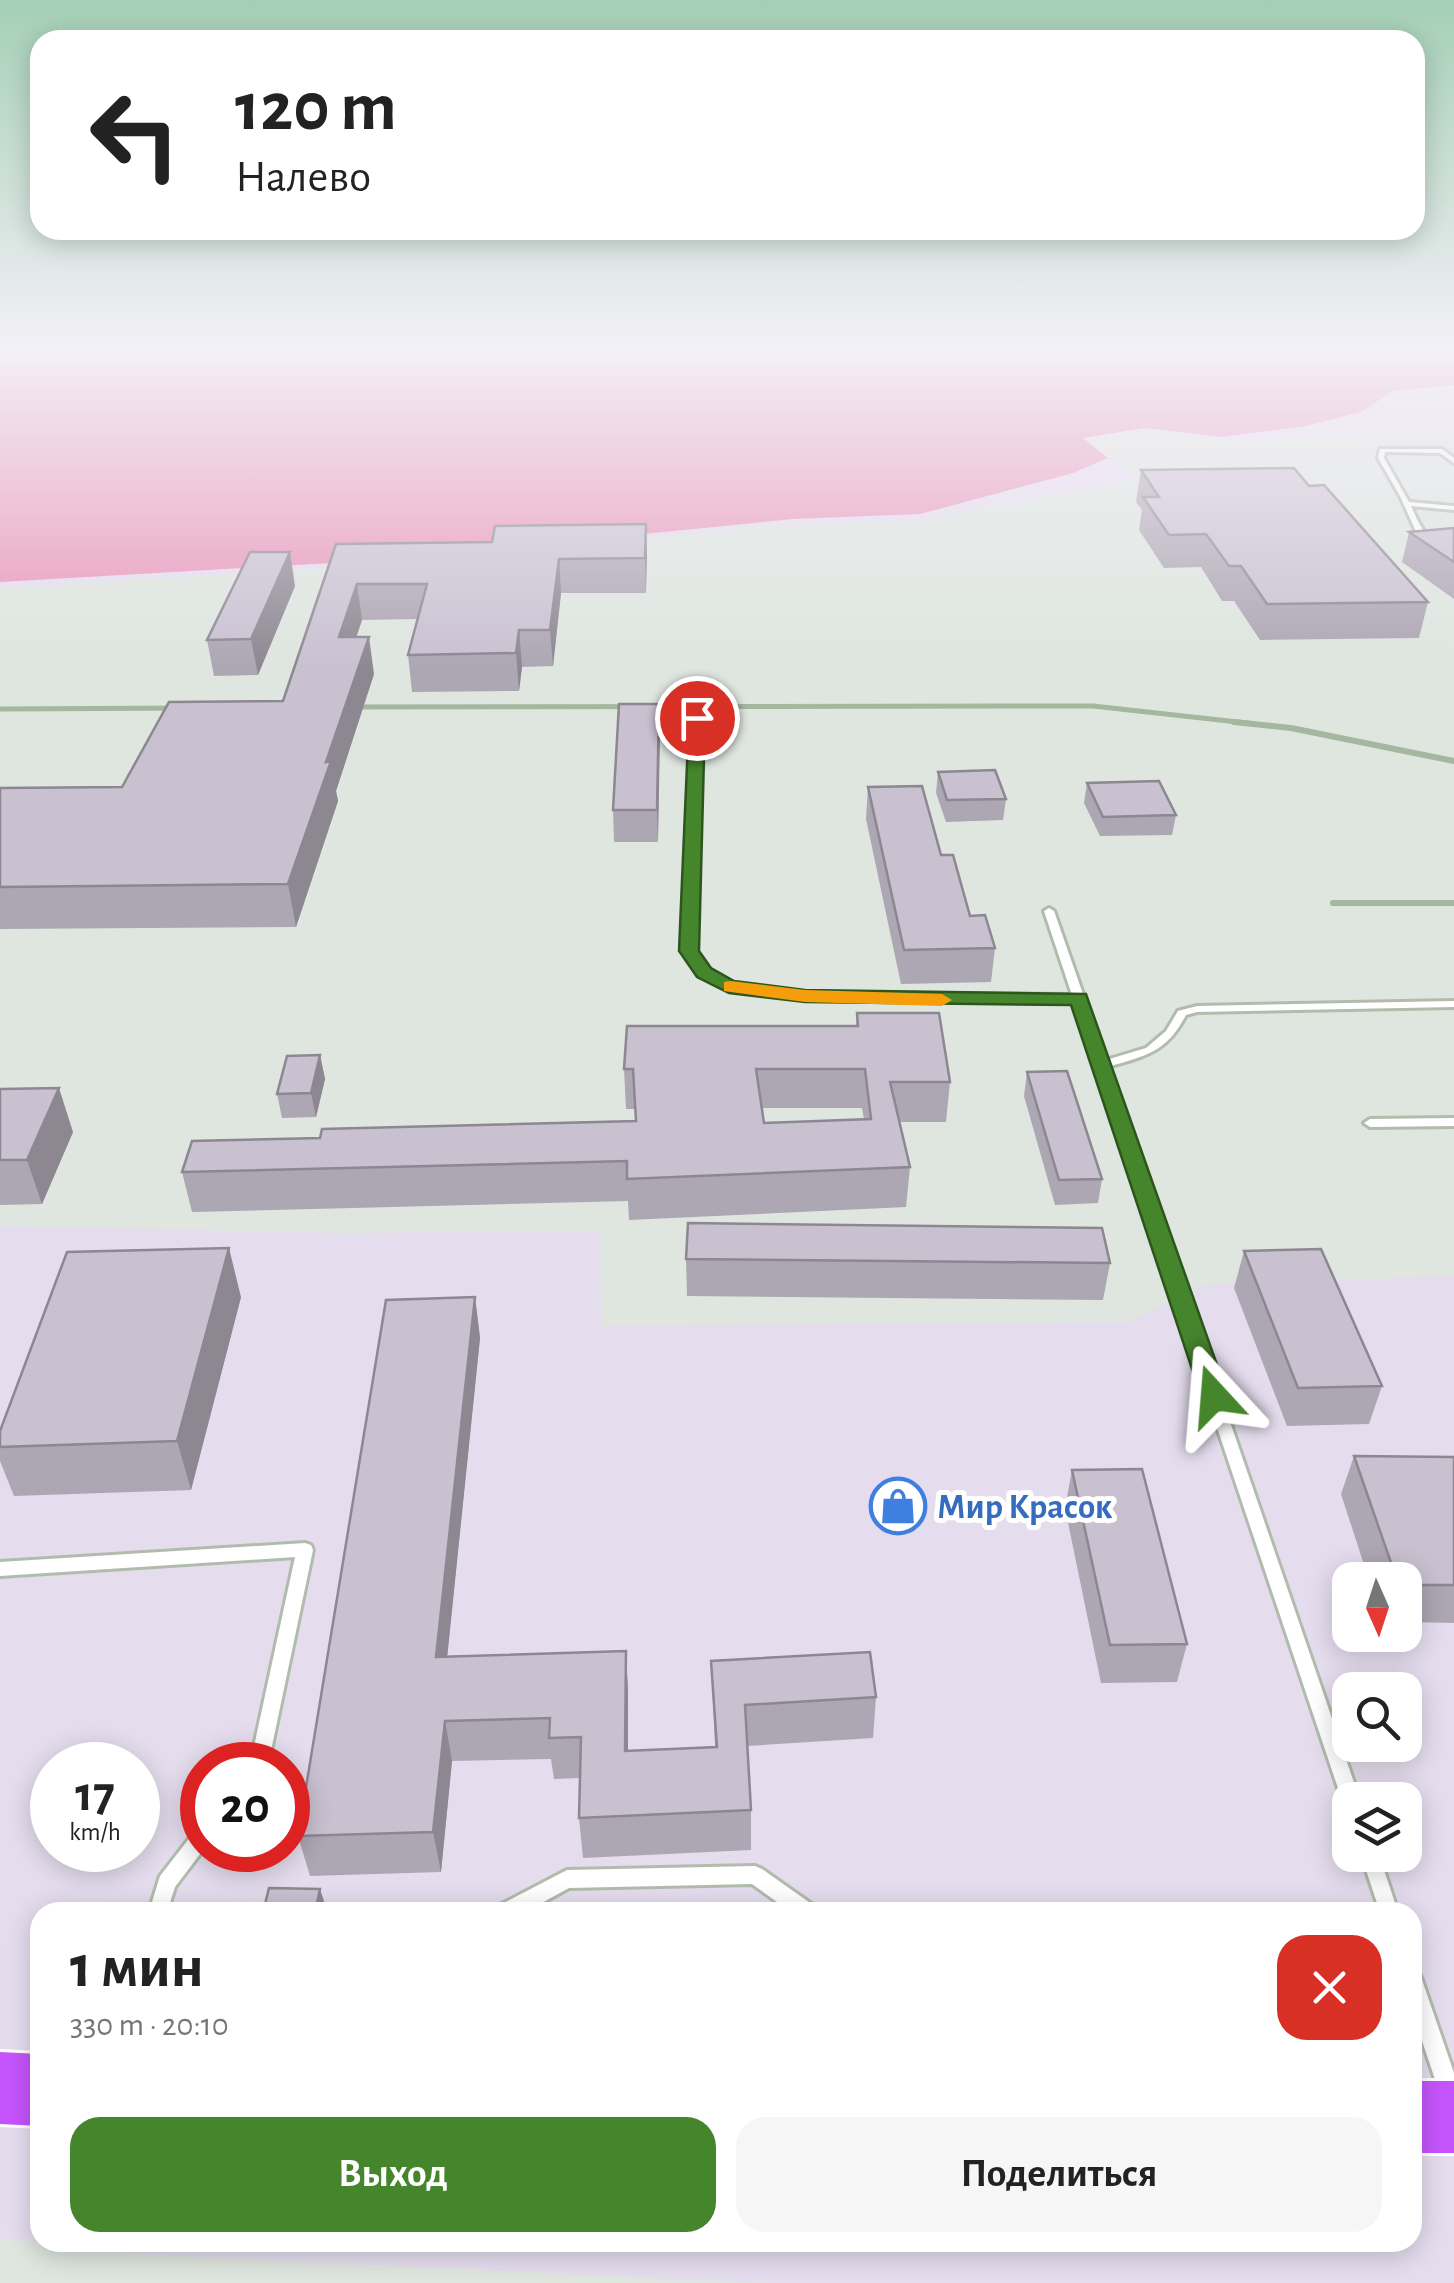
<!DOCTYPE html>
<html lang="ru">
<head>
<meta charset="utf-8">
<style>
	body { margin:0; font-family:"Alegreya Sans",sans-serif; background:#f6f6f6; color:#222; height:100vh; display:flex; flex-direction:column; font-size:38px; white-space:nowrap }
	* { box-sizing:border-box; margin:0 }
	p { font-size:32px; color:#767676 }
	.icon { flex:none; width:55px; height:55px; fill:none; stroke:currentColor; stroke-width:2; stroke-linecap:round; stroke-linejoin:round }
	.map { position:relative; flex:1; overflow:hidden }
	.side { position:absolute; left:30px; top:1902px; width:1392px; height:350px; display:flex; flex-direction:column; background:#fff; border-radius:30px; box-shadow:0 5px 25px #0003 }
	.side>* { flex:none }
	.top-card { position:absolute; left:30px; top:30px; width:1395px; height:210px; border-radius:30px; box-shadow:0 5px 25px #0003; background:#fff; color:#222; overflow:hidden }
	.needle { width:65px; rotate:177deg }
	.buttons { position:absolute; left:1332px; top:1562px; display:grid; gap:20px }
	.buttons a { display:grid; place-items:center; width:90px; height:90px; border-radius:20px; background:#fff; box-shadow:0 5px 25px #0003; font-size:50px }
	.speed { position:absolute; left:30px; top:1742px; display:flex; gap:20px; font-size:50px; font-weight:700; text-align:center }
	.speed>* { display:grid; place-content:center; width:130px; height:130px; border-radius:50%; background:#fff; box-shadow:0 5px 25px #0003; line-height:1 }
	.speed small { font-size:25px; font-weight:400 }
	.speed .limit { border:15px solid #d22; background:#fff; color:#111 }
	.pin { position:absolute; display:grid; place-items:center; width:85px; height:85px; color:#fff; margin:-42px; border:5px solid #fff; border-radius:50%; box-shadow:0 2px 10px #0007 }
	.me { position:absolute; width:110px; margin:-55px; rotate:341deg; stroke-linejoin:round; filter:drop-shadow(0 0 8px #0008) }
	.turn { display:flex; align-items:center; gap:35px; height:210px; padding:0 40px; font-size:45px }
	.turn .icon { width:130px; height:130px; stroke-width:2.5 }
	.turn b { display:block; font-size:70px; line-height:85px }
	.round { display:grid; place-items:center; flex:none; width:105px; height:105px; border-radius:30px; background:#f6f6f6 }
	.overview { display:flex; align-items:center; justify-content:space-between; height:170px; padding:0 40px }
	h1 { font-size:60px; font-weight:600; line-height:75px }
	.cta { display:flex; gap:20px; margin-top:auto; padding:20px 40px }
	.cta a { flex:1; height:115px; border-radius:30px; background:#45852c; color:#fff; font-size:40px; font-weight:600; line-height:115px; text-align:center }
	.cta a+a { background:#f6f6f6; color:#222 }
	.map>svg:first-child { display:block }
	.industrial { fill:#dee6df }
	.green { fill:#e995b9 }
	.lines { fill:none; stroke-linecap:round; stroke-linejoin:round }
	.service-casing { stroke:#b1bcad; stroke-width:6 }
	.primary-casing { stroke:#fff; stroke-width:6 }
	.service { fill:#fff; fill-rule:evenodd }
	.primary { fill:#c654fc; fill-rule:evenodd }
	.rail-far1 { stroke:#a4b79f; stroke-width:5 }
	.rail { stroke:#a4b79f; stroke-width:6 }
	.wall { fill:#ada6b3; fill-rule:evenodd }
	.shaded-wall { fill:#8d8792 }
	.building { fill:#c9c1d0; stroke:#8d8792; stroke-width:2.5; fill-rule:evenodd }
	.route { fill:#45852c; stroke:#2d561d; stroke-width:2.5 }
	.slow { fill:#f59e0b }
	.labels { text-anchor:middle; stroke-width:10; stroke-linejoin:round; paint-order:stroke }
	.near-shop-label { font-size:35px; font-weight:bold; fill:#366cbe; stroke:#fff; text-anchor:start }
</style>
</head>
<body>
<div class="map">
<svg width="1454" height="2283" viewBox="0 0 1454 2283">
	<rect width="100%" height="100%" fill="#e5ddee"/>
	<path class="industrial" d="M1454,430V1276L1204,1285L1129,1322L602,1326L599,1231L341,1233L0,1226V588L381,565L771,526L923,520L1136,479L1087,439L1151,431L1222,442Z
		M0,2238L152,2255L765,2283H0Z"/>
	<path class="green" d="M0,349H1454V385L1393,391L1361,412L1306,426L1221,437L1145,428L1083,438L1108,458L1073,473L920,514L793,519L384,560L0,582Z"/>
	<g class="lines">
		<g class="service-casing">
			<path id="service" d="M1380,449H1442L1454,458V463L1440,453L1385,452L1384,458L1409,502L1454,506V510L1411,506C1423,533 1426,539 1454,549V553L1429,544L1418,536L1400,496L1378,458Z
				M697,715L701,718L694,951L708,970L732,984L805,993L1072,995L1044,911L1049,908L1054,911L1106,1060L1146,1048L1166,1031L1178,1011L1197,1006L1454,1001V1007L1197,1012L1186,1015C1166,1053 1147,1055 1108,1067L1360,1800H1350V1808L1345,1806L1342,1800L1074,1001L805,999L729,990L700,974L684,951L693,718Z
				M1454,1118V1126L1370,1127L1364,1123L1370,1119Z
				M305,1543L311,1545L313,1550L268,1765H250L295,1557L0,1576V1562Z
				M202,1828L203,1850L175,1887L167,1912H149L160,1876L195,1831Z
				M1361,1855H1379L1398,1912H1380Z
				M755,1866L762,1869L813,1905L815,1912H791L752,1884L569,1888L525,1912H497L500,1905L567,1870Z
				M1412,1970L1419,1973L1422,1980L1454,2073V2114L1447,2110L1443,2103L1412,2011Z"/>
		</g>
		<g class="primary-casing">
			<path id="primary" d="M0,2052L40,2054V2126L0,2124Z
				M1412,2081H1454V2153H1412Z"/>
		</g>
		<use href="#service" class="service"/>
		<use href="#primary" class="primary"/>
		<path class="rail-far1" d="M334,707L1093,706L1256,724
			M0,709L194,708"/>
		<path class="rail" d="M1234,722L1291,728L1454,761
			M1333,903H1454"/>
	</g>
	<path class="wall" d="M1141,470L1309,486L1428,602L1419,638L1260,640L1234,601H1222L1201,567L1164,568L1139,530L1142,510L1136,502Z
		M646,524V593H561L553,666L522,667L519,691L412,692L408,655L417,619L362,620L356,637L374,674L336,791L338,801L296,927L0,929V788L122,787L283,701L336,544L492,542Z
		M1454,528V599L1402,562L1409,532Z
		M295,586L258,675L214,676L207,640Z
		M659,704L658,842H614L613,810Z
		M938,772L1006,799L1003,820L946,822L936,793Z
		M1087,783L1176,815L1172,835L1100,836L1084,803Z
		M868,787L941,855L970,916L995,948L991,982L901,984L866,819Z
		M857,1013L950,1082L946,1122H899L910,1167L906,1207L629,1220L628,1201L192,1212L182,1172L320,1138L635,1121V1109H626L624,1069L856,1026ZM762,1108H862L864,1119L764,1123Z
		M320,1055L325,1079L316,1117L282,1118L277,1094Z
		M1027,1072L1102,1179L1098,1203L1055,1205L1024,1096Z
		M0,1089L73,1132L42,1204L0,1205Z
		M1244,1251L1382,1386L1369,1424L1287,1426L1234,1288Z
		M686,1259L1110,1263L1103,1300L687,1296Z
		M241,1297L191,1490L14,1496L0,1461V1431Z
		M475,1297L480,1338L447,1656L626,1651L628,1692V1751L715,1747L711,1661L876,1697L873,1738L747,1746L751,1810V1850L583,1858L579,1818L580,1778L554,1779L551,1759L452,1761L441,1872L310,1876L298,1836Z
		M1354,1456L1454,1457V1623L1405,1622V1580H1369L1341,1494Z
		M1072,1470L1187,1644L1177,1682L1101,1683L1065,1508Z"/>
	<path class="shaded-wall" d="M646,524L647,558L646,593L645,558Z
		M290,552L295,586L258,675L251,639Z
		M559,559L561,593L553,666L550,630Z
		M357,584L362,620L344,674L339,637Z
		M519,630L522,667L519,691L516,653Z
		M369,637L374,674L336,791L338,801L296,927L288,884L326,762Z
		M659,704L660,734L658,842L657,810Z
		M320,1055L325,1079L316,1117L311,1093Z
		M59,1088L73,1132L42,1204L27,1160Z
		M229,1248L241,1297L191,1490L177,1441Z
		M475,1297L480,1338L443,1698L436,1657Z
		M626,1651L628,1692V1791L625,1751Z
		M445,1721L452,1761L441,1872L433,1832Z
		M320,1889L324,1901L321,1912H315Z"/>
	<path class="building" d="M1294,468L1309,486L1324,485L1428,602L1267,604L1241,566H1229L1206,534L1169,535L1143,497H1159L1141,470Z
		M646,524L645,558L559,559L550,630H519L516,653L408,655L427,584H357L339,637H369L326,762L331,761L288,884L0,887V788L122,787L169,702L283,701L336,544L492,542L495,526Z
		M1454,528V562L1409,532Z
		M250,552H290L251,639L207,640Z
		M619,704H659L657,810H613Z
		M995,770L1006,799L947,800L938,772Z
		M1159,781L1176,815L1103,817L1087,783Z
		M922,786L941,855H953L970,916L985,915L995,948L904,950L868,787Z
		M857,1013H939L950,1082H890L910,1167L627,1179V1161L182,1172L192,1141L320,1138L322,1129L636,1121L633,1069H624L627,1026H858ZM756,1069H865L871,1119L764,1123Z
		M320,1055L311,1093L277,1094L287,1056Z
		M1067,1071L1102,1179L1059,1180L1027,1072Z
		M59,1088L27,1160H0V1089Z
		M688,1223L1102,1228L1110,1263L686,1259Z
		M229,1248L177,1441L0,1447V1431L67,1252Z
		M1321,1249L1382,1386L1298,1388L1244,1251Z
		M475,1297L436,1657L626,1651L625,1751L717,1747L711,1661L870,1652L876,1697L745,1705L751,1810L579,1818L581,1737L549,1738L550,1718L445,1721L433,1832L298,1836L386,1300Z
		M1354,1456L1454,1457V1585H1405V1580H1397Z
		M1142,1469L1187,1644L1110,1645L1072,1470Z
		M269,1888L320,1889L315,1912H263Z"/>
	<linearGradient id="sky" x2="0" y2="1"><stop stop-color="#a4cfb5"/><stop offset="0.52" stop-color="#f3f0f7"/><stop offset="1" stop-color="#f3f0f7" stop-opacity="0"/></linearGradient>
	<rect width="1454" height="669" fill="url(#sky)"/>
	<path class="route" d="M697,713L705,718L699,951L711,968L734,981L805,990L1086,994L1228,1396L1224,1403L1214,1406L1201,1396L1071,1005L805,1002L729,993L697,977L679,951L689,718Z"/>
	<path class="slow" d="M731,981L805,990L942,994L952,1000L942,1006L805,1002L724,991V982Z"/>
	<defs>
		<g id="shop-ring" transform="scale(2.875)"><circle r="9.5" fill="#fff" stroke="#3f7fe0" stroke-width="1.5"/><path d="M-5-2.5h2.3a2.7 3.5 0 0 1 5.4 0H5L5.5 6h-11ZM-1.5-2.5h3a1.5 2.3 0 0 0-3 0Z" fill="#3f7fe0"/></g>
	</defs>
	<g fill-rule="evenodd">
		<use href="#shop-ring" x="898" y="1506"/>
	</g>
	<g class="labels">
		<g class="near-shop-label">
			<text x="937" y="1518">Мир Красок</text>
		</g>
	</g>
</svg>
<div class="buttons">
<a><svg class="needle" viewBox="-14 -14 28 28"><path d="M0-13l5 13h-10z" fill="#e53935"/><path d="M0 13l5-13h-10z" fill="#767676"/></svg></a>
<a><svg class="icon" aria-label="search" viewBox="0 0 24 24"><circle cx="10" cy="10" r="6"/><path d="M15 15l6 6"/></svg></a>
<a><svg class="icon" aria-label="layers" viewBox="0 0 24 24"><path d="M12 4l9 5-9 5-9-5zM3 14l9 5 9-5"/></svg></a>
</div>
<div class="speed"><div>17<small>km/h</small></div><div class="limit">20</div></div>
<div class="pin" style="left:697px;top:718px;background:#d93025"><svg class="icon" aria-label="arrive" viewBox="0 0 24 24"><path d="M6 21V4h12l-3 4 3 4H6"/></svg></div>
<svg class="me" style="left:1214px;top:1396px" viewBox="-20 -20 40 40"><path d="M0-17L14 15 0 8-14 15z" fill="#45852c" stroke="#fff" stroke-width="4"/></svg>
<div class="top-card">
<div class="turn"><svg class="icon" aria-label="left" viewBox="0 0 24 24"><path d="M17 20v-9H6M10 6l-5 5 5 5"/></svg><div><b>120 m</b>Налево</div></div>
</div>
<section class="side">
<div class="overview"><div><h1>1 мин</h1><p>330 m · 20:10</p></div><a class="round" style="background:#d93025;color:#fff"><svg class="icon" aria-label="close" viewBox="0 0 24 24"><path d="M6 6l12 12M18 6L6 18"/></svg></a></div>
<div class="cta"><a>Выход</a><a>Поделиться</a></div>
</section>
</div>
</body>
</html>
